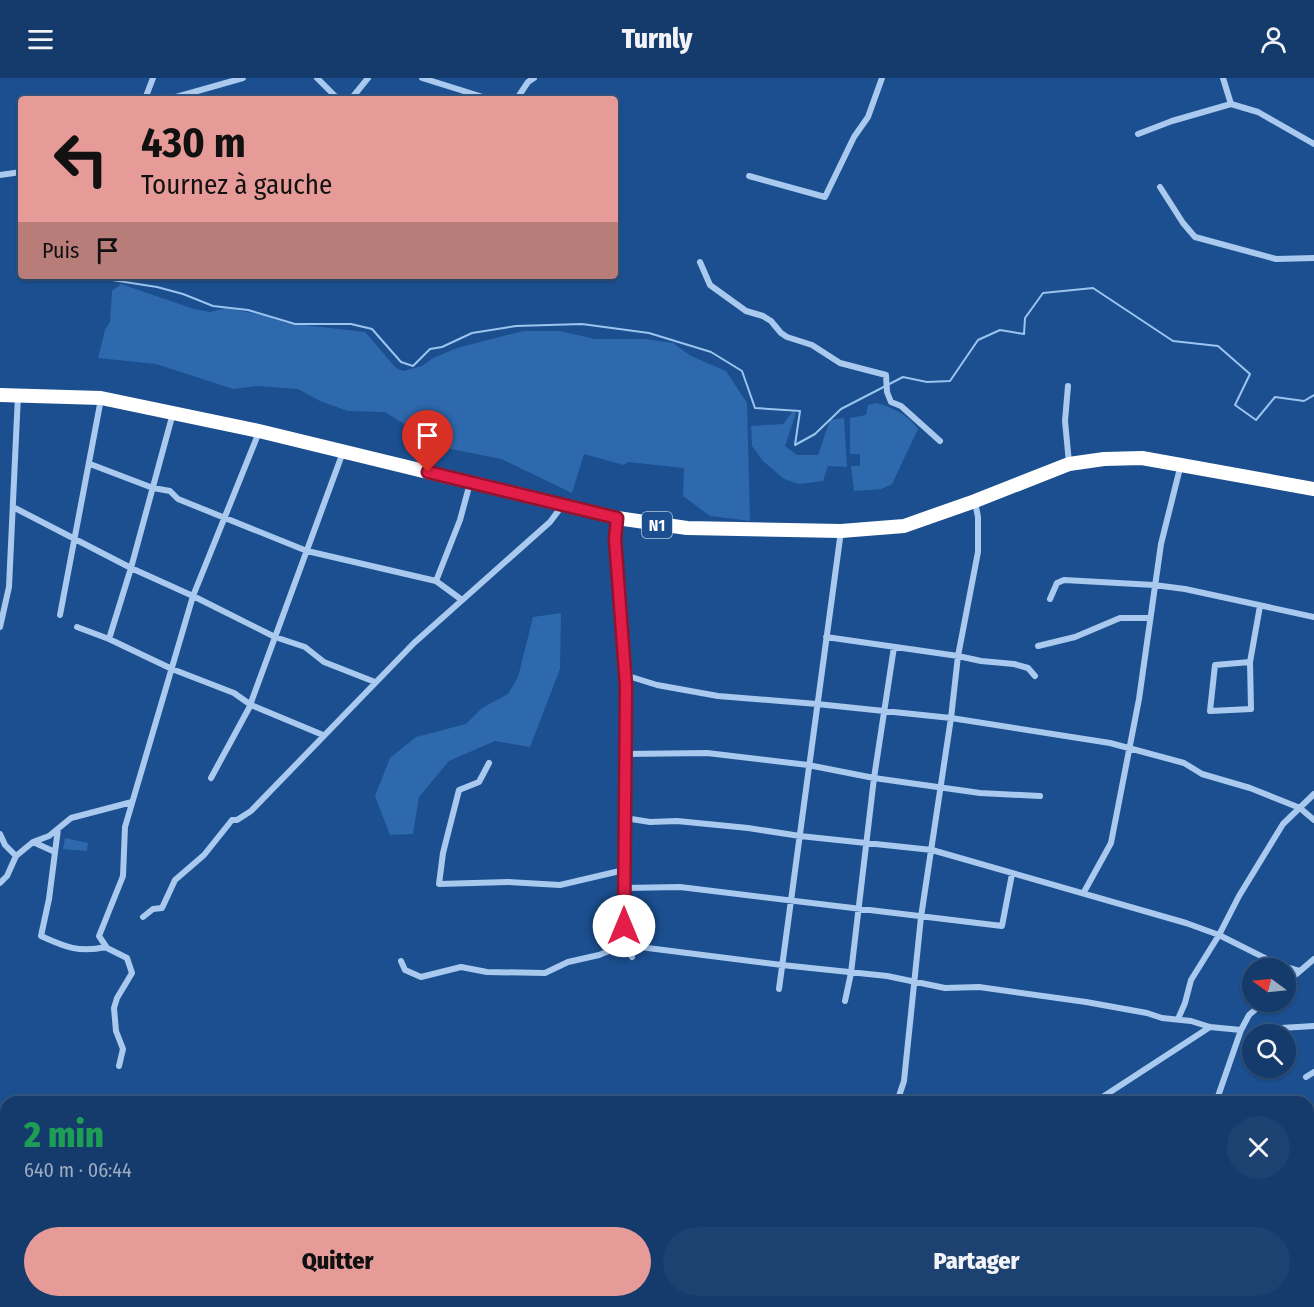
<!DOCTYPE html>
<html lang="fr">
<head>
<meta charset="utf-8">
<style>
	body { margin:0; font-family:"Fira Sans Condensed",sans-serif; background:#1d4271; color:#f1f3f6; height:100vh; display:flex; flex-direction:column; font-size:22px; white-space:nowrap }
	* { box-sizing:border-box; margin:0 }
	p { font-size:20px; color:#9dadc1 }
	.icon { flex:none; width:33px; height:33px; fill:none; stroke:currentColor; stroke-width:2; stroke-linecap:round; stroke-linejoin:round }
	.map { position:relative; flex:1; overflow:hidden }
	.side { position:absolute; left:0px; top:1018px; width:1314px; height:212px; display:flex; flex-direction:column; background:#143b6b; border-radius:18px 18px 0 0; box-shadow:0 2px 4px #0004,0 0 0 2px #33557e }
	.side>* { flex:none }
	.hud { position:absolute; left:18px; top:18px; width:600px; height:183px; border-radius:6px; box-shadow:0 2px 4px #0004,0 0 0 2px #33557e; background:#e69b98; color:#111; overflow:hidden }
	.needle { width:39px; rotate:285deg }
	.controls { position:absolute; left:1242px; top:880px; display:grid; gap:12px }
	.controls a { display:grid; place-items:center; width:54px; height:54px; border-radius:50%; background:#143b6b; box-shadow:0 2px 4px #0004,0 0 0 2px #33557e; font-size:30px }
	.pin { position:absolute; display:grid; place-items:center; width:51px; height:51px; color:#fff; margin:-62px -26px; border-radius:50% 50% 50% 0; rotate:-45deg; box-shadow:0 0 6px #0007 }
	.pin .icon { rotate:45deg }
	.me { position:absolute; width:66px; margin:-33px; rotate:0deg; stroke-linejoin:round; filter:drop-shadow(0 0 4px #0008) }
	.turn { display:flex; align-items:center; gap:21px; height:126px; padding:0 24px; font-size:27px }
	.turn .icon { width:78px; height:78px; stroke-width:2.5 }
	.turn b { display:block; font-size:42px; line-height:51px }
	.then { display:flex; align-items:center; height:57px; padding:0 24px; background:#0003; gap:12px; font-size:22px }
	.round { display:grid; place-items:center; flex:none; width:63px; height:63px; border-radius:32px; background:#1d4271 }
	.summary { display:flex; align-items:center; justify-content:space-between; height:102px; padding:0 24px }
	h1 { font-size:36px; font-weight:800; line-height:45px; color:#1e9e55 }
	.cta { display:flex; gap:12px; margin-top:auto; padding:12px 24px }
	.cta a { flex:1; height:69px; border-radius:36px; background:#e69b98; color:#111; font-size:24px; font-weight:800; line-height:69px; text-align:center }
	.cta a+a { background:#1d4271; color:#f1f3f6 }
	header { display:flex; justify-content:space-between; align-items:center; height:78px; padding:0 24px; background:#143b6b; font-size:27px; font-weight:800 }
	.map>svg:first-child { display:block }
	.green { fill:#2e69ad }
	.lines { fill:none; stroke-linecap:round; stroke-linejoin:round }
	.stream { stroke:#9cc4f0; stroke-width:2 }
	.street { stroke:#a9c9ee; stroke-width:6 }
	.highway { stroke:#fff; stroke-width:14 }
	.route-casing { stroke:#92132f; stroke-width:15 }
	.route { stroke:#e11d48; stroke-width:10 }
	.labels { text-anchor:middle; stroke-width:4.5; stroke-linejoin:round; paint-order:stroke }
	.shield { fill:#1b4f8f; stroke:#bbcadd; stroke-width:1.5 }
	.shield-label { font-size:16px; font-weight:bold; fill:#fff }
</style>
</head>
<body>
<header><svg class="icon" aria-label="menu" viewBox="0 0 24 24"><path d="M4 6h16M4 12h16M4 18h16"/></svg>Turnly<svg class="icon" aria-label="person" viewBox="0 0 24 24"><circle cx="12" cy="8" r="4"/><path d="M4 21q1-7 8-7t8 7"/></svg></header>
<div class="map">
<svg width="1314" height="1229" viewBox="0 0 1314 1229">
	<rect width="100%" height="100%" fill="#1b4f8f"/>
	<path class="green" d="M121,206L194,231L210,234L226,230L263,237L286,245L365,254L396,290L403,293L422,288L433,280L457,270L523,253H560L595,261H645L673,265L691,278L726,293L747,325L750,443L710,438L683,418L684,390L628,384L624,387L584,376L572,415L501,381L451,371L417,354L385,334L348,333L320,323L298,311L257,308L233,311L156,286L98,280L105,252L110,244L112,213Z
		M877,325C894,330 908,337 918,351L892,406L881,411L854,413L851,388H860V376H850V340L866,337L868,327Z
		M793,333L796,335L785,368L797,377H818L830,342L844,340L847,389L828,388L823,403L799,406L784,401L763,383L752,368L751,348L783,346Z
		M561,535L560,591L530,669L495,663L449,683L419,719L413,756L390,757L375,718L390,680L416,659L466,646L482,630L508,616L518,599L533,539Z
		M65,760L88,765L87,773L63,771Z"/>
	<g class="lines">
		<path class="stream" d="M99,200L157,209L183,216L213,228L248,232L295,246H351L372,251L401,284L413,288L430,271L442,269L472,255L516,248L582,246L649,255L711,274L742,293L755,330L800,333L795,367L815,356L841,331L903,299L927,304L950,303L978,262L1000,252L1024,256L1025,240L1043,215L1093,210L1173,263L1218,268L1250,296L1235,327L1256,342L1275,319L1304,323L1314,317"/>
		<path class="street" d="M317,0L335,18L341,21
			M422,0L486,20L518,19L528,4L534,0
			M1223,0L1231,26
			M145,21L153,0
			M169,21L243,0
			M351,21L368,0
			M1138,56L1172,43L1231,26L1258,34L1314,66
			M0,97L21,94
			M749,98L825,119L854,59L868,39L882,0
			M1160,109L1183,145L1195,159L1276,181L1314,180
			M700,184L710,207L746,233L763,238L771,243L781,255L787,259L812,267L840,285L886,297L887,314L891,324L901,328L940,363
			M1068,308L1065,343L1069,385
			M90,386L153,410L170,413L178,421L307,473L436,503L462,522
			M13,429L131,490L193,518L275,559L305,569L324,584L375,604
			M617,441L615,461L626,608L624,867L632,879
			M436,503L460,442L470,405
			M1050,521L1057,505L1064,502L1154,507L1185,511L1314,539
			M60,537L101,321
			M0,549L9,509L18,317
			M77,549L109,561L172,591L234,615L251,627L323,657
			M826,559L958,578L981,583L1014,586L1028,590L1035,598
			M109,561L131,490L173,335
			M1038,568L1075,559L1120,540H1150
			M1250,584L1215,587L1210,633L1251,631L1250,584L1260,528
			M625,597L657,607L718,618L817,626L951,640L1110,665L1184,685L1202,696L1250,710L1300,730L1314,742
			M625,676L707,675L808,687L874,700L980,715L1040,718
			M489,685L479,704L459,712L443,775L439,806L508,804L560,807L624,792
			M211,700L249,630L343,374
			M625,740L650,744L677,743L748,750L800,758L932,772L1186,845L1219,857L1277,886L1300,893
			M58,751L49,821L41,858C65,869 79,875 106,869
			M0,756L5,767L16,778
			M33,764L55,774
			M0,805L7,798L16,778L33,764L49,758L71,740L132,724
			M624,810L680,809L1002,848L1012,796
			M1084,814L1111,765L1139,621L1161,466L1181,386
			M143,839L153,831L162,830L175,802L204,777L232,742H237L251,733L414,565L550,444L562,428
			M401,883L405,892L421,899L461,889L487,894L545,895L568,884L599,877L624,867L782,887L887,898L945,910L979,909L1086,924L1147,935L1162,940L1191,943L1210,949L1241,952
			M1286,905L1314,881
			M779,911L841,453
			M845,923L851,895L874,700L894,569
			M1178,941L1185,925L1191,902L1219,857L1239,818L1283,746L1314,716
			M1281,950L1314,948
			M119,988L123,971L116,953L114,930L117,920L132,895L127,880L107,870L99,858L123,798L125,749L193,518L259,354
			M1306,999L1314,994
			M897,1024L904,1003L921,839L951,640L958,578L978,474V439L975,424
			M1080,1024L1101,1020L1210,949
			M1216,1024L1241,952L1249,937L1264,924
			M1308,1153L1314,1144
			M566,1229L575,1224
			M663,1229L664,1224
			M924,1229L934,1224
			M1012,1229V1224
			M1118,1229L1124,1224
			M1253,1229L1256,1224"/>
		<path class="highway" d="M0,317L101,320L259,353L617,440L687,450L841,453L904,448L975,423L1069,386L1104,381L1142,380L1314,411"/>
	</g>
	<g class="lines">
		<g class="route-casing">
			<path id="route" d="M428,394L617,440L615,461L626,608L624,848"/>
		</g>
		<use href="#route" class="route"/>
	</g>
	<g class="labels">
		<rect class="shield" x="642" y="434" width="30" height="26" rx="4.5"/>
		<g class="shield-label">
			<text x="657" y="453">N1</text>
		</g>
	</g>
</svg>
<div class="controls">
<a><svg class="needle" viewBox="-14 -14 28 28"><path d="M0-13l5 13h-10z" fill="#e53935"/><path d="M0 13l5-13h-10z" fill="#9dadc1"/></svg></a>
<a><svg class="icon" aria-label="search" viewBox="0 0 24 24"><circle cx="10" cy="10" r="6"/><path d="M15 15l6 6"/></svg></a>
</div>
<div class="pin" style="left:428px;top:394px;background:#d93025"><svg class="icon" aria-label="arrive" viewBox="0 0 24 24"><path d="M6 21V4h12l-3 4 3 4H6"/></svg></div>
<svg class="me" style="left:624px;top:848px" viewBox="-20 -20 40 40"><circle r="19" fill="#fff"/><path d="M0-13L10 11 0 6-10 11z" fill="#e11d48"/></svg>
<div class="hud">
<div class="turn"><svg class="icon" aria-label="left" viewBox="0 0 24 24"><path d="M17 20v-9H6M10 6l-5 5 5 5"/></svg><div><b>430 m</b>Tournez à gauche</div></div>
<div class="then">Puis<svg class="icon" aria-label="arrive" viewBox="0 0 24 24"><path d="M6 21V4h12l-3 4 3 4H6"/></svg></div>
</div>
<section class="side">
<div class="summary"><div><h1>2 min</h1><p>640 m · 06:44</p></div><a class="round"><svg class="icon" aria-label="close" viewBox="0 0 24 24"><path d="M6 6l12 12M18 6L6 18"/></svg></a></div>
<div class="cta"><a>Quitter</a><a>Partager</a></div>
</section>
</div>
</body>
</html>
